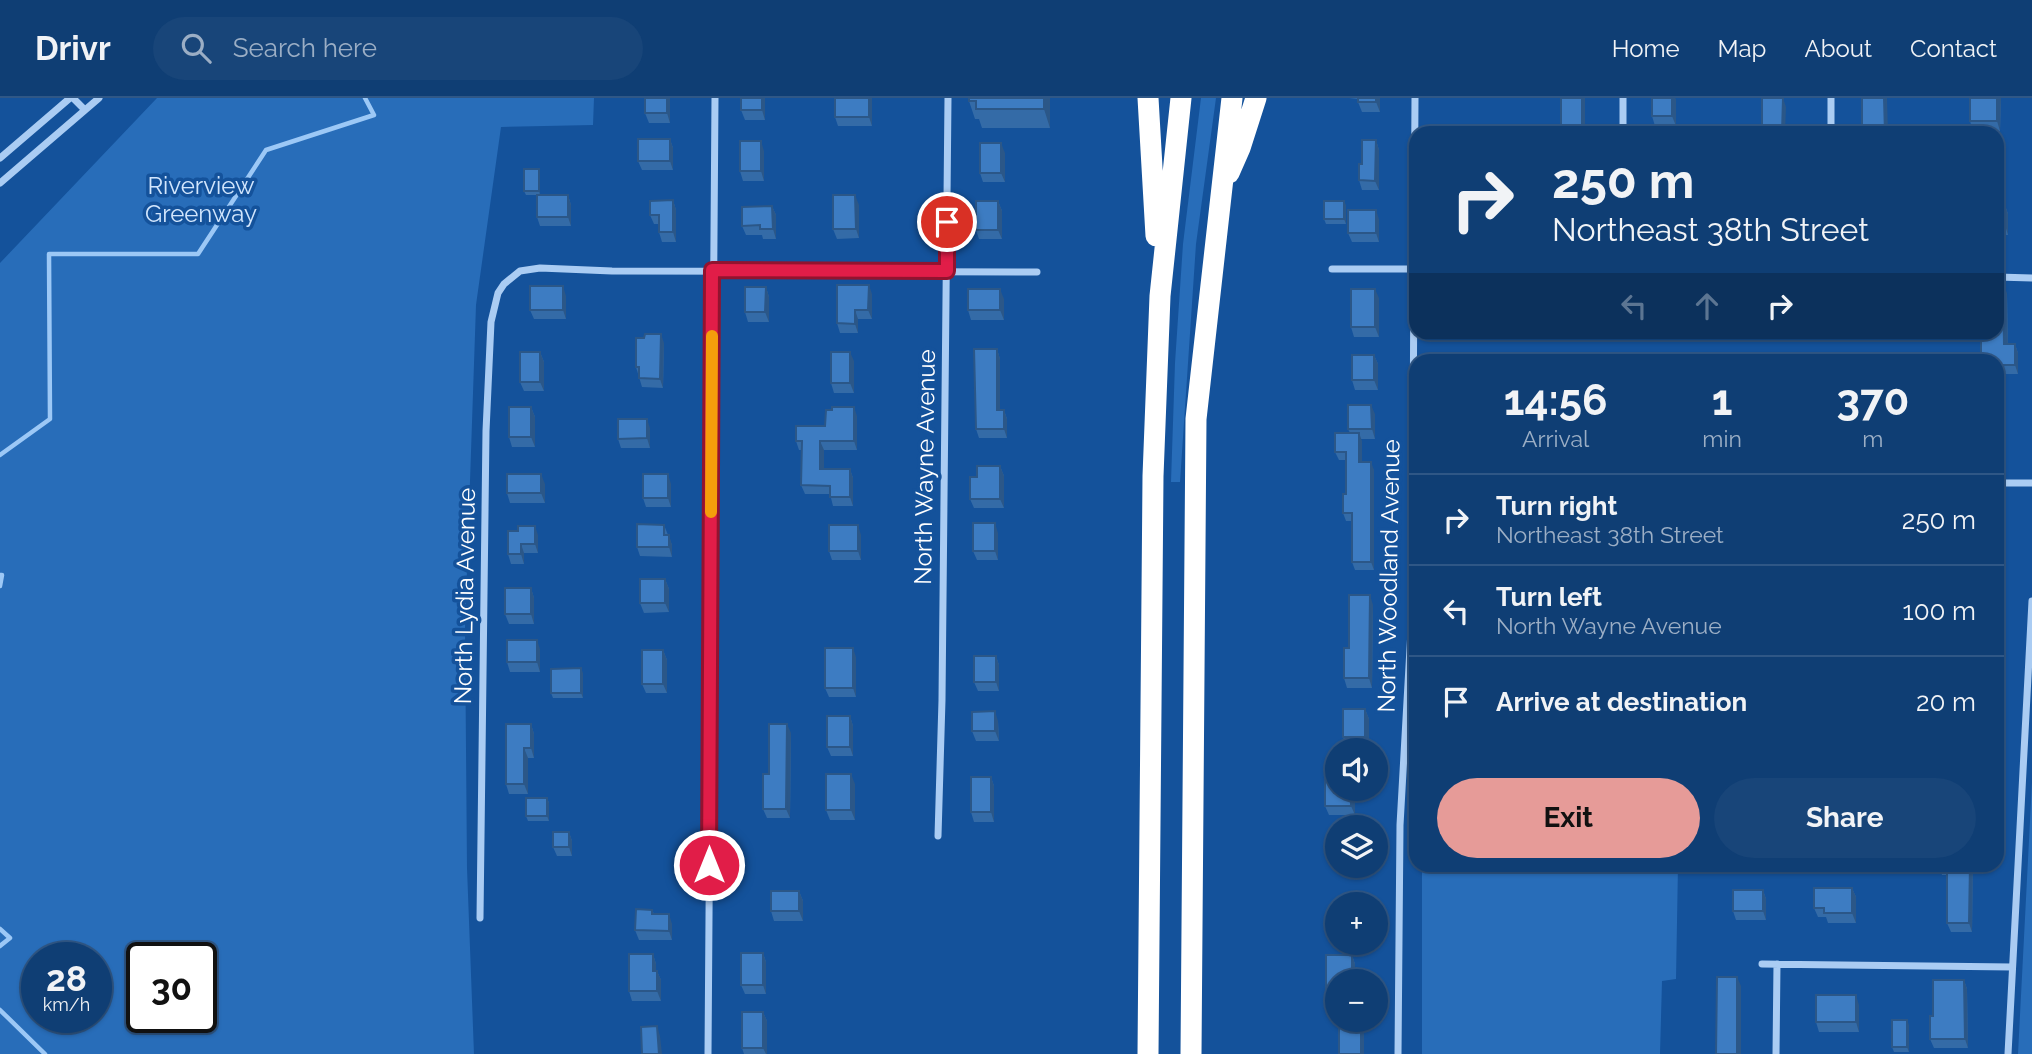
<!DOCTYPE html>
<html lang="en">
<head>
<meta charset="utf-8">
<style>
	body { margin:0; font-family:Raleway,sans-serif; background:#184579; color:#f1f3f6; height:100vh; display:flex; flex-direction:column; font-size:26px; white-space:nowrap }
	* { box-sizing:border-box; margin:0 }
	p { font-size:23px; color:#9baec5 }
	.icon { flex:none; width:38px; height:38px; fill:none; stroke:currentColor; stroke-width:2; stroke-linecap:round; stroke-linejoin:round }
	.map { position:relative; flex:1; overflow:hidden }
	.drawer { position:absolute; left:1409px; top:256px; width:595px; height:518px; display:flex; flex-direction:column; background:#0f3e74; border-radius:21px; box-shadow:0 2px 5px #0004,0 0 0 2px #2f5786 }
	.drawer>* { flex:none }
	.guide { position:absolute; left:1409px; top:28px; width:595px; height:214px; border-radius:21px; box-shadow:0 2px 5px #0004,0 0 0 2px #2f5786; background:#0f3e74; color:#f1f3f6; overflow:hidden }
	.tools { position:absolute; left:1325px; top:640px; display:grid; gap:14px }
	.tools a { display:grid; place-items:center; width:63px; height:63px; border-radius:50%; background:#0f3e74; box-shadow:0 2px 5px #0004,0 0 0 2px #2f5786; font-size:35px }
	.speed { position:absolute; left:21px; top:844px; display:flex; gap:14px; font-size:35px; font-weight:700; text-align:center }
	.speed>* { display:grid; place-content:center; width:91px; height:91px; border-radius:50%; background:#0f3e74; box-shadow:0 2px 5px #0004,0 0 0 2px #2f5786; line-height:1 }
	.speed small { font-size:18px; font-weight:400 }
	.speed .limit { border:4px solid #111; border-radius:10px; background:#fff; color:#111 }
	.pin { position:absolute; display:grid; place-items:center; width:60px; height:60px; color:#fff; margin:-30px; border:4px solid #fff; border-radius:50%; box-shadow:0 2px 7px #0007 }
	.me { position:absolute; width:77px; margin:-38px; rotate:0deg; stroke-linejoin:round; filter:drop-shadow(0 0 5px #0008) }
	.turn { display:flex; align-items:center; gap:24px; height:147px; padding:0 28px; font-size:32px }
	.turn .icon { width:91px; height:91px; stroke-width:2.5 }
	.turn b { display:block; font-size:49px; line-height:60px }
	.lanes { display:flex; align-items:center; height:66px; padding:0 28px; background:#0003; justify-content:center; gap:35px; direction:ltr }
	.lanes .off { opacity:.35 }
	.eta { display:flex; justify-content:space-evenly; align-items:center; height:119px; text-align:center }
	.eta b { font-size:42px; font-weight:700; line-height:49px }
	.button { display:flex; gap:14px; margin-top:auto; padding:14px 28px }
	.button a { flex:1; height:80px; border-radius:42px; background:#e69b98; color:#111; font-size:28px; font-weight:700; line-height:80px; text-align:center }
	.button a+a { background:#184579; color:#f1f3f6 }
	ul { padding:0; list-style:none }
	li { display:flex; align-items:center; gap:21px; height:91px; padding:0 28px; border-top:2px solid #2f5786 }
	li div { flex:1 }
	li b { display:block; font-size:26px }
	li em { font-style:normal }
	header { display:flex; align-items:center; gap:42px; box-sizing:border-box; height:98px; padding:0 35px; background:#0f3e74; border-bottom:2px solid #2f5786 }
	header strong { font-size:33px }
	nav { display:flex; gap:38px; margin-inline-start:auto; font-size:24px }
	.search { width:490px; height:63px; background:#184579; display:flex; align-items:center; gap:18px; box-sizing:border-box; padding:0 24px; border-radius:38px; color:#9baec5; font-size:26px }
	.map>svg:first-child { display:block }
	.green { fill:#286db9; fill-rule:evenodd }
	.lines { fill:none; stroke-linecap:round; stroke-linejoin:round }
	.stream { stroke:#9cc8f6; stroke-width:4.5 }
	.street { stroke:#aaccf3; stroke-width:7 }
	.highway { stroke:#fff; stroke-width:21 }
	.wall { fill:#346ba7 }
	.shaded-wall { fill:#2b5788 }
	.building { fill:#3d7cc2; stroke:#2b5788; stroke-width:2 }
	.route-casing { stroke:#92132f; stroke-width:18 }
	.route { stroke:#e11d48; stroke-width:12 }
	.slow { stroke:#f59e0b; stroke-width:12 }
	.labels { text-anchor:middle; stroke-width:7; stroke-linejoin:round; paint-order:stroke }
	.park-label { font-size:24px; fill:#d2e6fd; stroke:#14529b }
	.street-label { font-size:24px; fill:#fff; stroke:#14529b }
</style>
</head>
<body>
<header>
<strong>Drivr</strong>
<div class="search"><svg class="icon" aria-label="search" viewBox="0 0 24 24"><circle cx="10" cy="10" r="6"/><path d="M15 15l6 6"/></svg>Search here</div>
<nav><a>Home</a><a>Map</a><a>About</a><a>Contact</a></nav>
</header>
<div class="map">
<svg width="2032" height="956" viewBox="0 0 2032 956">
	<rect width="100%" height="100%" fill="#14529b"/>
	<path class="green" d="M157,0H594L593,27L501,29L476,207L465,530L467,770L474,956H0V165ZM37,859H96V919H37ZM142,859H201V919H142Z
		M1201,0H1216L1196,146L1180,384H1171L1175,265L1183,146Z
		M2032,684V956H2018Z
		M1422,767H1678L1676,881L1662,883L1660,956H1422Z"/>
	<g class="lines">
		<path class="stream" d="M0,357L50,321L49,156H198L266,52L374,17L365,0
			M0,477H2L0,488
			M0,831L10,840L0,848
			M0,912L45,956"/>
		<path class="street" d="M73,0L85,12
			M1623,35V0
			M1831,35V0
			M0,60L70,0
			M0,85L99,0
			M1332,171H1416
			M1997,179L2032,180
			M1997,385H2032
			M938,738L942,602L948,0
			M480,820L486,333L491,224L498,195L504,186L520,173L540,170L612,173L1037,174
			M1762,866L2012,869
			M708,956L715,0
			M1398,956L1400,727L1412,515L1415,0
			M1776,956L1777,866
			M2008,956L2032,503"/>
		<path class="highway" d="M1148,0L1156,138
			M1229,75L1240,50L1256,0
			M1148,956L1153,378L1160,198L1181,0
			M1191,956L1196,321L1232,0"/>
	</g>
	<path class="wall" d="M670,0V25H649L645,15Z
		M765,0V22H745L741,12Z
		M872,0V28H838L835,19Z
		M1050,0V30H982L979,21H975L969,3Z
		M1349,0H1380V14H1362L1358,4V1Z
		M1970,0H2001L2000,33H1973L1970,23Z
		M1676,1V28H1655L1652,18Z
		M670,41L673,50V72H642L638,63Z
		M1376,42L1379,52V92H1362L1359,82L1362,66Z
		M1997,52H2002L2006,61V90H1997Z
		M764,53V83H743L740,73Z
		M1005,55V84H983L980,75Z
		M540,76V97H526L524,93Z
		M568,97L571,107V128H540L537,119Z
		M673,102L676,112V144H662L659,134V126H654L650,117Z
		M998,103L1002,113V141H979L976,132Z
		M859,107V140L837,141L833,131Z
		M1346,107V126H1326L1324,121Z
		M1997,107H2005L2008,116V137H1997Z
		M772,108L776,117V141H763L762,137H746L742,128Z
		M1379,121V144H1352L1348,135Z
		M766,189L769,199V224H748L745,214Z
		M2007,195L2008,246H2015L2018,255V276H1997V262Z
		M872,196V221H858V235H840L837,225Z
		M566,198V221H534L530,212Z
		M1379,200V239H1354L1351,229Z
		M1004,201V222H971L968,212Z
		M1547,234H1590V242H1550Z
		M664,245L663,290L642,289L636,269Z
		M997,251L1000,261V312H1004L1007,321V340H979L976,331Z
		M540,254L544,264V293H524L520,284Z
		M1374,257L1378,266V292H1355L1352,282Z
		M854,263V295H834L831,285Z
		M1997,292L2001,302V342H1997Z
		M531,309L535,319V349H512L509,339Z
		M1375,316V341H1361L1362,364L1374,372V472H1355L1352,464V423H1346L1343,415L1346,396V362H1339L1335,354L1350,335L1348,331Z
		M857,318V352H824V371H850L853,380V408H833L830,396H805L801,387L802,352H799L796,343Z
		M650,330V350H621L618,341Z
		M1000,368L1004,378V410H974L970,401L977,379Z
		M545,386V405H510L507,395Z
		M671,386V409H646L643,400Z
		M664,427L672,447V459L640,458L637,449Z
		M508,433L538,437V455H524V466H511L508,456Z
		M998,435V462H977L973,453Z
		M861,437V462H832L829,453Z
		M665,481L669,491V514L644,515L640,505Z
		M531,490L534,500V526H509L505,516Z
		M1373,507L1372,590H1347L1344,580L1349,550Z
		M540,551V574H510L507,564Z
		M663,552L667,562V595H646L642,586Z
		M996,558L999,567V593H978L974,584Z
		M856,559V599H829L825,590Z
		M583,575V600H553L551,595Z
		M1365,611L1369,621V648H1346L1343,639Z
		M850,618L853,628V658H831L827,649Z
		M998,623L999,643H976L972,633Z
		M531,626L534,636V660H528V696H509L506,686Z
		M791,635L790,720H767L763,711Z
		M991,679L994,688V724H974L971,714Z
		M855,686V722H830L826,712Z
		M1355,691V717H1329L1325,708Z
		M547,700L549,705V723H528L526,718Z
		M569,734L572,743V758H557L553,749Z
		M1973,766L1972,834H1951L1947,825V777H1942L1939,769Z
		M1852,790L1856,799V825H1828L1826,819H1818L1814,810Z
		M1763,792L1766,801V822H1736L1733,813Z
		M799,793L803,803V823H774L771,813Z
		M652,812L654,816L672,826V842H639L635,832Z
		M763,855L766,864V896H745L741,887Z
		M653,856L656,866V873H657L661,882V903H632L629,893Z
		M1352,857L1355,866V884H1337V911H1329L1326,901Z
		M1964,882L1967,891L1968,950H1934L1930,941L1933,918Z
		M1859,907V934H1819L1816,924Z
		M763,914L767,923V956H744L742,950Z
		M1909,927V954H1894L1892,949Z"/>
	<path class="shaded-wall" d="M667,0H670V25L667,15Z
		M762,0H765V22L762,12Z
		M869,0H872V28L869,19Z
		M1044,0H1050V30L1044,11Z
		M1376,0H1380V14L1376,4Z
		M1582,0H1585V35H1582Z
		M1672,0H1675L1676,1V28L1672,18Z
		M1783,0L1786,9L1785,35H1782Z
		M1884,0H1887L1888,35H1885Z
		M1997,0H2001L2000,33L1997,23Z
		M670,41L673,50V72L670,63Z
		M1376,42L1379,52V92L1375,83Z
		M761,43L764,53V83L761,73Z
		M1001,45L1005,55V84L1001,75Z
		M2002,52L2006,61V90L2002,81Z
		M539,71L540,76V97L539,93Z
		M568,97L571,107V128L568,119Z
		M855,97L859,107V140L856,131Z
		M673,102L676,112V144L673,134Z
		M998,103L1002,113V141L998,132Z
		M1344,103L1346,107V126L1344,121Z
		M2005,107L2008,116V137L2005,127Z
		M772,108L776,117V141L773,131Z
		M1376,112L1379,121V144L1376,135Z
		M2003,186L2007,195L2008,255L2004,246Z
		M869,187L872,196V221L868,212Z
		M563,188L566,198V221L563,212Z
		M766,189L769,199V224L765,214Z
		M1000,191L1004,201V222L1000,212Z
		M1375,191L1379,200V239L1375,229Z
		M855,212L858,221V235L855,226Z
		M661,236L664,245L663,290L660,281Z
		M2015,246L2018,255V276L2015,267Z
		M997,251L1000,261V321L997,312Z
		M540,254L544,264V293L540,284Z
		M850,254L854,263V295L850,285Z
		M1374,257L1378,266V292L1374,282Z
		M1998,292L2001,302V342L1998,333Z
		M1371,307L1375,316V341L1372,331Z
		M531,309L535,319V349L531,339Z
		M854,309L857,318V352L854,343Z
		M1004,312L1007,321V340L1004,331Z
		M647,321L650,330V350L647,340Z
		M1359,335L1362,343V372L1359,364Z
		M820,343L824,352V380L820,371Z
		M1371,364L1374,372V472L1371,464Z
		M1000,368L1004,378V410L1000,401Z
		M850,371L853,380V408L850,399Z
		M541,376L545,386V405L541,395Z
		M668,376L671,386V409L668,400Z
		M995,425L998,435V462L995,453Z
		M858,427L861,437V462L858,453Z
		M535,428L538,437V455L535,446Z
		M669,437L672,447V459L669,449Z
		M521,446L524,455V466L521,456Z
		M665,481L669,491V514L665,505Z
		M531,490L534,500V526L531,516Z
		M1370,497L1373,507L1372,590L1369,580Z
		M537,542L540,551V574L537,564Z
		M853,550L856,559V599L853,590Z
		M663,552L667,562V595L663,586Z
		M996,558L999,567V593L996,584Z
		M581,570L583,575V600L581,595Z
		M1365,611L1369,621V648L1365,639Z
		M995,613L998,623L999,643L995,633Z
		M850,618L853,628V658L850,649Z
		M531,626L534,636V660L531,650Z
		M787,626L791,635L790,720L786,711Z
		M524,650L528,660V696L524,686Z
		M851,676L855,686V722L851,712Z
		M991,679L994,688V724L991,714Z
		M1351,691H1355V717L1351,708Z
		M547,700L549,705V723L547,718Z
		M569,734L572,743V758L569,749Z
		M1970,766H1973L1972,834L1969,825Z
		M1852,790L1856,799V825L1852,815Z
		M1763,792L1766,801V822L1763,813Z
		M799,793L803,803V823L799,813Z
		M669,816L672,826V842L669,833Z
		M763,855L766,864V896L763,887Z
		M653,856L656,866V882L653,873Z
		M1352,857L1355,866V884H1352Z
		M657,873L661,882V903L657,893Z
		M1737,879L1741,888V956H1737Z
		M1964,882L1967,891L1968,950L1965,941Z
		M1856,897L1859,907V934L1856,924Z
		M763,914L767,923V956H766L763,950Z
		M1907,922L1909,927V954L1907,949Z
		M1361,927L1364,936V956H1361Z
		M657,928L660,938L662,956H659Z"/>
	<path class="building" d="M645,0H667V15H645Z
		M741,0H762V12H741Z
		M835,0H869V19H835Z
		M969,0H1044V11H976V3H969Z
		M1358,0H1376V4H1358Z
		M1561,0H1582V35H1561Z
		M1652,0H1672V18H1652Z
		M1762,0H1783L1782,35H1759V34H1762Z
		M1862,0H1884L1885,35H1862Z
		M1970,0H1997V23H1970Z
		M638,41H670V63H638Z
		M1362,42H1376L1375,83L1359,82V66H1362Z
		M740,43H761V73H740Z
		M980,45H1001V75H980Z
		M1997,52H2002V81H1997Z
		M524,71H539V93H524Z
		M537,97H568V119H537Z
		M833,97H855L856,131H833Z
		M673,102V134H659V117H650V103Z
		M976,103H998V132H976Z
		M1324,103H1344V121H1324Z
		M1997,107H2005V127H1997Z
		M772,108L773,131H760V127L742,128V109Z
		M1348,112H1376V135H1348Z
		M1997,186H2003L2004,246H2015V267H1997V262H1981V234H1997Z
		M837,187H869L868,212H855V226L837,225Z
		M530,188H563V212H530Z
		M745,189H766L765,214H745Z
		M968,191H1000V212H968Z
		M1351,191H1375V229H1351Z
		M645,236H661L660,281L639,280V269H636V240H644Z
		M974,251H997V312H1004V331H976Z
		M520,254H540V284H520Z
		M831,254H850V285H831Z
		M1352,257H1374V282H1352Z
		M1997,292H1998V333H1997Z
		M1348,307H1371L1372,331H1348Z
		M509,309H531V339H509Z
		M832,309H854V343H820V371H850V399H830V388L801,387L802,343H796V328H825L826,312H832Z
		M618,321H647V340L618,341Z
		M1335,335H1359V364H1371V464H1352V415H1343V396H1346V354H1335Z
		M977,368H1000V401H970V379H977Z
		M507,376H541V395H507Z
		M643,376H668V400H643Z
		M973,425H995V453H973Z
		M637,426L664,427V437H669V449H637Z
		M829,427H858V453H829Z
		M518,428H535V446H521V456H508V433H518Z
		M640,481H665V505H640Z
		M505,490H531V516H505Z
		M1349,497H1370L1369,580H1344V550H1349Z
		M507,542H537V564H507Z
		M825,550H853V590H825Z
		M642,552H663V586H642Z
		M974,558H996V584H974Z
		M581,570V595H551V571Z
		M1343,611H1365V639H1343Z
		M995,613V633H972V614Z
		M827,618H850V649H827Z
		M506,626H531V650H524V686H506Z
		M769,626H787L786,711H763V676H769Z
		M826,676H851V712H826Z
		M1325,678H1337V691H1351V708H1325Z
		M971,679H991V714H971Z
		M526,700H547V718H526Z
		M553,734H569V749H553Z
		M1939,766H1970L1969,825H1947V769H1939Z
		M1814,790H1852V815H1824V810H1814Z
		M1733,792H1763V813H1733Z
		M771,793H799V813H771Z
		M1338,800H1361V807H1338Z
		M636,811L652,812V816H669V833L635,832Z
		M741,855H763V887H741Z
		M629,856H653V873H657V893H629Z
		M1326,857H1352V884H1337V901H1326Z
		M1717,879H1737V956H1716Z
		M1933,882H1964L1965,941H1930V918H1933Z
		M1816,897H1856V924H1816Z
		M742,914H763V950H742Z
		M1892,922H1907V949H1892Z
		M1339,927H1361V956H1339Z
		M657,928L659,956H642L641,929Z"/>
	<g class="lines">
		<g class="route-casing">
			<path id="route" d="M709,767L712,172L947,173V124"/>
		</g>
		<use href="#route" class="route"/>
		<path class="slow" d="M711,414L712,238"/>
	</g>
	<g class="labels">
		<g class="park-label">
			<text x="201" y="96">Riverview<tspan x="201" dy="28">Greenway</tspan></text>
		</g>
		<g class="street-label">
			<text transform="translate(925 369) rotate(-89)" y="8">North Wayne Avenue</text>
			<text transform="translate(1389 478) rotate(-89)" y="8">North Woodland Avenue</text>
			<text transform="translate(465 498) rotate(-89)" y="8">North Lydia Avenue</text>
		</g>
	</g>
</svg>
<div class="tools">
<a><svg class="icon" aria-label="sound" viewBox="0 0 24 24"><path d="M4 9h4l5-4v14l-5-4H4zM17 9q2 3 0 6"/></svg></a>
<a><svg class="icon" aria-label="layers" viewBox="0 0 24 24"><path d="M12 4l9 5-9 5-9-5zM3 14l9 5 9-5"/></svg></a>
<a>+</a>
<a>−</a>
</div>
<div class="speed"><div>28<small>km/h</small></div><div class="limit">30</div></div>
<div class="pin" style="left:947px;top:124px;background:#d93025"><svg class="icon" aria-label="arrive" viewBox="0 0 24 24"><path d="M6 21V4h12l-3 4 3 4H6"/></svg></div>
<svg class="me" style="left:709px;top:767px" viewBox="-20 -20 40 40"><circle r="17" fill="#e11d48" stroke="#fff" stroke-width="3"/><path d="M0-11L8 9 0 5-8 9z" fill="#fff"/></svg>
<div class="guide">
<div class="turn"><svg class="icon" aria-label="right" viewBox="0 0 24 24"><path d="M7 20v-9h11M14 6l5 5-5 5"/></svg><div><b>250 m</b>Northeast 38th Street</div></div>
<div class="lanes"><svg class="icon off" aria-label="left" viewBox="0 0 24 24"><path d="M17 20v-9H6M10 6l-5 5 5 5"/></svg><svg class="icon off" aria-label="ahead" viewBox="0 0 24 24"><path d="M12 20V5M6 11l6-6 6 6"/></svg><svg class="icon" aria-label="right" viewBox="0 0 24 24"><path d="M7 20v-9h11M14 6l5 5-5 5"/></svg></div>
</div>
<section class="drawer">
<div class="eta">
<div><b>14:56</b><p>Arrival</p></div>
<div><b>1</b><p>min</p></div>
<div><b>370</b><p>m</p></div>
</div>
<ul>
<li><svg class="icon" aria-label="right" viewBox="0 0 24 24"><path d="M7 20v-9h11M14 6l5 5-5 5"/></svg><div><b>Turn right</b><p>Northeast 38th Street</p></div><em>250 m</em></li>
<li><svg class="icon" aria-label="left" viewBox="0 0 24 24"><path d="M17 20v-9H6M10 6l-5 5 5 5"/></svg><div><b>Turn left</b><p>North Wayne Avenue</p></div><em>100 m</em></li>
<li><svg class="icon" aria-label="arrive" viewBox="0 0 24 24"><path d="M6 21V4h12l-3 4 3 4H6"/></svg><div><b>Arrive at destination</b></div><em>20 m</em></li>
</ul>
<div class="button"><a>Exit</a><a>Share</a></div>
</section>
</div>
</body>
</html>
